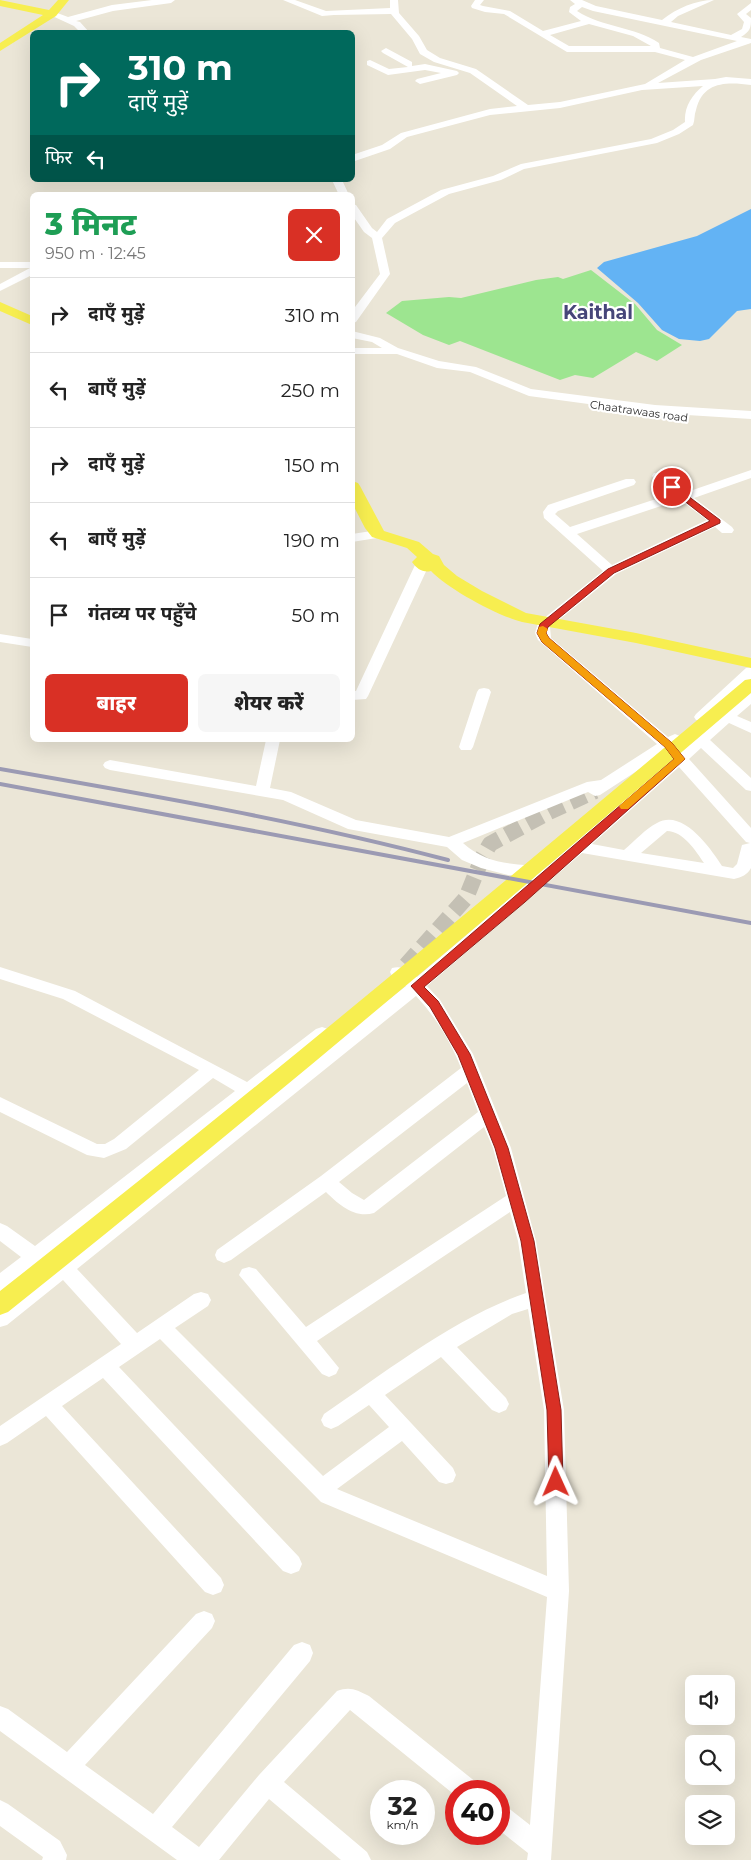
<!DOCTYPE html>
<html lang="hi">
<head>
<meta charset="utf-8">
<style>
	body { margin:0; font-family:Montserrat,"Noto Sans Devanagari",sans-serif; background:#f6f6f6; color:#222; height:100vh; display:flex; flex-direction:column; font-size:19px; white-space:nowrap }
	* { box-sizing:border-box; margin:0 }
	p { font-size:16px; color:#767676 }
	.icon { flex:none; width:28px; height:28px; fill:none; stroke:currentColor; stroke-width:2; stroke-linecap:round; stroke-linejoin:round }
	.map { position:relative; flex:1; overflow:hidden }
	.panel { position:absolute; left:30px; top:192px; width:325px; height:550px; display:flex; flex-direction:column; background:#fff; border-radius:8px; box-shadow:0 5px 20px #0002 }
	.panel>* { flex:none }
	.top-card { position:absolute; left:30px; top:30px; width:325px; height:152px; border-radius:8px; box-shadow:0 5px 20px #0002; background:#00695c; color:#fff; overflow:hidden }
	.fabs { position:absolute; left:685px; top:1675px; display:grid; gap:10px }
	.fabs a { display:grid; place-items:center; width:50px; height:50px; border-radius:8px; background:#fff; box-shadow:0 5px 20px #0002; font-size:25px }
	.speed { position:absolute; left:370px; top:1780px; display:flex; gap:10px; font-size:25px; font-weight:700; text-align:center }
	.speed>* { display:grid; place-content:center; width:65px; height:65px; border-radius:50%; background:#fff; box-shadow:0 5px 20px #0002; line-height:1 }
	.speed small { font-size:12px; font-weight:400 }
	.speed .limit { border:8px solid #d22; background:#fff; color:#111 }
	.pin { position:absolute; display:grid; place-items:center; width:42px; height:42px; color:#fff; margin:-21px; border:2px solid #fff; border-radius:50%; box-shadow:0 1px 5px #0007 }
	.me { position:absolute; width:55px; margin:-28px; rotate:359deg; stroke-linejoin:round; filter:drop-shadow(0 0 4px #0008) }
	.turn { display:flex; align-items:center; gap:18px; height:105px; padding:0 15px; font-size:22px }
	.turn .icon { width:65px; height:65px; stroke-width:2.5 }
	.turn b { display:block; font-size:35px; line-height:42px }
	.then { display:flex; align-items:center; height:48px; padding:0 15px; background:#0003; gap:10px; font-size:19px }
	.round { display:grid; place-items:center; flex:none; width:52px; height:52px; border-radius:8px; background:#f6f6f6 }
	.headline { display:flex; align-items:center; justify-content:space-between; height:85px; padding:0 15px }
	h1 { font-size:30px; font-weight:800; line-height:38px; color:#1e9e55 }
	.primary-button { display:flex; gap:10px; margin-top:auto; padding:10px 15px }
	.primary-button a { flex:1; height:58px; border-radius:8px; background:#d93025; color:#fff; font-size:20px; font-weight:800; line-height:58px; text-align:center }
	.primary-button a+a { background:#f6f6f6; color:#222 }
	ul { padding:0; list-style:none }
	li { display:flex; align-items:center; gap:15px; height:75px; padding:0 15px; border-top:1px solid #e0e0e0 }
	li div { flex:1 }
	li b { display:block; font-size:19px }
	li em { font-style:normal }
	.map>svg:first-child { display:block }
	.green { fill:#9de590 }
	.water { fill:#63b3f4 }
	.lines { fill:none; stroke-linecap:round; stroke-linejoin:round }
	.minor-tunnel { stroke:#c4c0b4; stroke-width:16; stroke-dasharray:16 8; stroke-linecap:butt }
	.minor { fill:#fff; fill-rule:evenodd }
	.major { fill:#f7ee50; fill-rule:evenodd }
	.rail { stroke:#9b9ab3; stroke-width:4 }
	.route { fill:#d93025; stroke:#8d1f18 }
	.slow { fill:#f59e0b }
	.labels { text-anchor:middle; stroke-width:4.5; stroke-linejoin:round; paint-order:stroke }
	.far-street-label { font-size:11px; fill:#272727; stroke:#fff }
	.far-town-label { font-size:19px; font-weight:bold; fill:#464679; stroke:#fff }
</style>
</head>
<body>
<div class="map">
<svg width="751" height="1860" viewBox="0 0 751 1860">
	<rect width="100%" height="100%" fill="#ebe6d7"/>
	<path class="green" d="M591,270L635,304L657,330L682,345L657,361L636,352L593,378L575,375L560,380L460,341L449,345L423,335L386,313L402,301L449,297L461,298L536,280L558,277L563,279Z"/>
	<path class="water" d="M751,209V309L737,311L709,339L700,341L679,339L662,330L638,303L597,268L604,262L697,236Z"/>
	<g class="lines">
		<path class="minor-tunnel" d="M406,965L466,898L483,856L490,844L549,812L595,791"/>
		<path class="minor" d="M152,0H175L171,3L113,11L76,21L80,22L89,32H80L74,26L48,14L52,11L68,17L112,5Z
			M283,0H295L326,11L390,8V0H398L399,13L419,36L427,50L440,58L476,69L528,105L560,102L645,84L685,60L655,52H567L504,14L485,12L472,8L471,6L475,0H484L480,5L483,6L510,11L543,31L581,21L569,12L570,7L575,4L570,0H582L596,6L662,20C677,8 696,0 714,0L678,16L671,22L731,35L742,29L744,22L737,14L751,3V10L746,14L751,18C751,29 750,31 741,37L751,39V43L701,60L658,83L715,79L726,77L751,79V85C727,82 703,81 696,110C694,115 695,120 693,125L679,134L657,143L524,169L501,180L449,194L395,223L382,238L390,274L356,322L352,323V311L380,274L372,238L364,232L352,215V204L356,205L372,228L377,232L387,219L441,190L493,176L521,164L651,139L673,130L685,122C684,107 692,95 703,86L642,90L560,108L490,115L407,137L390,149L352,162V155L382,145L401,133L490,109L517,106L470,73L434,62L420,54L412,39L391,14L334,15L322,16ZM582,7L593,11L737,41L693,57L660,48L659,43C634,26 603,28 577,11ZM589,24L633,36L651,46H569L550,35Z
			M386,48L412,62V66L425,64L457,71L459,73L457,75L420,84L415,81L417,79L441,73L425,70L388,75L367,65V61L370,60L389,69L408,67L383,53L381,51Z
			M332,180H342L349,195H339Z
			M0,262H32V275L0,291V284L30,268H0Z
			M352,331L380,338L398,348L439,361L476,367L531,389L655,405L751,411V419L655,413L529,396L470,372L437,368L397,354H352V348H382L372,342L352,338Z
			M751,470V478L694,498L732,527L734,530L732,533H722L715,527L616,574L550,627L551,638L668,737L675,734L680,736L682,739L676,745L681,750L746,693L751,692V704L737,716L751,722V733L729,723L710,740L751,778V791L746,790L701,748L689,759L751,828V868C747,875 742,877 734,879L582,853L427,986L440,1000L473,1054L511,1148L536,1241L564,1410L569,1591L551,1860H527L528,1853L499,1830V1803L507,1807L530,1825L547,1597L321,1502L160,1339L119,1367L299,1557L302,1564L299,1571L291,1574L283,1571L103,1378L62,1406L221,1578L224,1585L221,1592L213,1595L205,1592L46,1416L7,1443L0,1446V1426L121,1344L63,1280L7,1325L0,1327V1308L260,1101L256,1103L248,1100L7,1290L0,1292V1273L21,1257L0,1241V1223L7,1226L35,1246L235,1091L213,1078L126,1149L104,1158L87,1155L0,1112V1097L97,1144H105L114,1139L199,1070L63,999L0,979V967L75,991L247,1082L316,1029L322,1027L328,1029L331,1033L328,1037L261,1090L265,1096L263,1099L406,986L392,976L390,972L392,968C403,965 408,971 417,977L536,876L508,875L481,868L462,860L447,847L348,829L283,800L110,770L105,768L103,765L105,762L110,760L256,786L266,740H280L270,788L291,792L356,820L449,837L587,782L601,780L657,744L538,640L535,633L538,623L603,571L544,518L543,512L548,505L626,479H634L636,482L634,485L558,511L555,514L570,527L653,500L675,496L654,479L652,476L654,473H662L687,492ZM683,502L707,520L612,565L577,534L661,506ZM666,752L671,758L548,866C517,865 487,865 463,843L588,792L595,796L600,795ZM679,767L746,842L750,843L742,845L737,864L733,868L722,866C711,849 683,808 657,823C645,829 635,841 624,850L592,844ZM667,831C683,831 696,851 704,863L641,853ZM416,996C435,1016 451,1042 461,1068L321,1176L217,1250L215,1255L217,1260L224,1263L231,1260L326,1192C338,1204 355,1219 374,1213L484,1127L493,1148L506,1196L306,1327L256,1269L249,1267L242,1269L239,1275L322,1374L329,1377L336,1374L339,1368L317,1341L510,1212L518,1241L526,1293C457,1316 384,1373 324,1414L321,1420L324,1426L331,1429L338,1426L369,1405L389,1427L323,1476L175,1328L208,1306L211,1300L208,1294L201,1292L194,1294L137,1333L77,1269ZM467,1083L478,1112L364,1200L352,1193L339,1182ZM528,1309L544,1410L547,1576L337,1489L402,1441L439,1482L446,1484L453,1482L456,1475L453,1468L385,1395L441,1357L492,1410L499,1413L506,1410L509,1404L506,1398L457,1347L512,1314Z
			M378,530L385,534L383,537L352,542V534Z
			M422,561L429,565L368,696L366,699L352,700V691H356L415,565Z
			M0,634L32,639V647L0,642Z
			M751,667V679L706,720H696L694,717L696,714L746,668Z
			M484,688L489,689L491,692L473,747L471,750H461L459,747L477,692L479,689Z
			M204,1611L212,1614L215,1621L212,1628L85,1765L153,1814L294,1645L302,1642L310,1645L313,1653L310,1661L172,1827L199,1847L259,1775L337,1691C350,1686 357,1690 369,1696L477,1783L481,1791H456V1796L350,1710L284,1782L367,1852L371,1860H341L269,1799L219,1860H177L0,1731V1706L8,1709L67,1752L196,1614Z
			M0,1800L8,1804L60,1841L67,1855L66,1860H42L43,1857L0,1826Z"/>
		<path class="major" d="M0,0L49,10L58,0H69L56,16L0,51V43L43,15L0,6Z
			M0,302L32,316V325L0,311Z
			M352,481L358,483L360,486L384,531L419,542L433,554L439,556L444,565L457,576L482,591L526,613L636,633L751,658V668L636,643L522,622C498,616 448,589 431,571C423,573 417,569 412,562L417,557L407,548L372,537L365,528L352,503Z
			M751,679V693C506,902 260,1111 8,1312L0,1315V1291C252,1093 499,887 745,680Z"/>
		<path class="rail" d="M0,769C150,795 300,821 448,860
			M0,784L751,923"/>
	</g>
	<path class="route" d="M672,484L720,520V523L614,573L548,627L546,633L549,638L672,743L685,759L525,902L424,987L438,1001L470,1054L508,1148L534,1241L561,1410L563,1482L561,1487L556,1489L551,1487L549,1482L547,1410L521,1241L495,1148L458,1055L430,1007L411,986L674,759L665,747L542,642L537,633L540,624L608,569L710,521L669,489L667,487Z"/>
	<path class="slow" d="M543,626L548,629L546,633L549,638L672,743L685,759L628,809H621L619,806L674,759L665,747L542,642L537,633L539,627Z"/>
	<g class="labels">
		<g class="far-street-label">
			<text transform="translate(639 411) rotate(8)" y="4">Chaatrawaas road</text>
		</g>
		<g class="far-town-label">
			<text x="598" y="319">Kaithal</text>
		</g>
	</g>
</svg>
<div class="fabs">
<a><svg class="icon" aria-label="sound" viewBox="0 0 24 24"><path d="M4 9h4l5-4v14l-5-4H4zM17 9q2 3 0 6"/></svg></a>
<a><svg class="icon" aria-label="search" viewBox="0 0 24 24"><circle cx="10" cy="10" r="6"/><path d="M15 15l6 6"/></svg></a>
<a><svg class="icon" aria-label="layers" viewBox="0 0 24 24"><path d="M12 4l9 5-9 5-9-5zM3 14l9 5 9-5"/></svg></a>
</div>
<div class="speed"><div>32<small>km/h</small></div><div class="limit">40</div></div>
<div class="pin" style="left:672px;top:487px;background:#d93025"><svg class="icon" aria-label="arrive" viewBox="0 0 24 24"><path d="M6 21V4h12l-3 4 3 4H6"/></svg></div>
<svg class="me" style="left:556px;top:1482px" viewBox="-20 -20 40 40"><path d="M0-17L14 15 0 8-14 15z" fill="#d93025" stroke="#fff" stroke-width="4"/></svg>
<div class="top-card">
<div class="turn"><svg class="icon" aria-label="right" viewBox="0 0 24 24"><path d="M7 20v-9h11M14 6l5 5-5 5"/></svg><div><b>310 m</b>दाएँ मुड़ें</div></div>
<div class="then">फिर<svg class="icon" aria-label="left" viewBox="0 0 24 24"><path d="M17 20v-9H6M10 6l-5 5 5 5"/></svg></div>
</div>
<section class="panel">
<div class="headline"><div><h1>3 मिनट</h1><p>950 m · 12:45</p></div><a class="round" style="background:#d93025;color:#fff"><svg class="icon" aria-label="close" viewBox="0 0 24 24"><path d="M6 6l12 12M18 6L6 18"/></svg></a></div>
<ul>
<li><svg class="icon" aria-label="right" viewBox="0 0 24 24"><path d="M7 20v-9h11M14 6l5 5-5 5"/></svg><div><b>दाएँ मुड़ें</b></div><em>310 m</em></li>
<li><svg class="icon" aria-label="left" viewBox="0 0 24 24"><path d="M17 20v-9H6M10 6l-5 5 5 5"/></svg><div><b>बाएँ मुड़ें</b></div><em>250 m</em></li>
<li><svg class="icon" aria-label="right" viewBox="0 0 24 24"><path d="M7 20v-9h11M14 6l5 5-5 5"/></svg><div><b>दाएँ मुड़ें</b></div><em>150 m</em></li>
<li><svg class="icon" aria-label="left" viewBox="0 0 24 24"><path d="M17 20v-9H6M10 6l-5 5 5 5"/></svg><div><b>बाएँ मुड़ें</b></div><em>190 m</em></li>
<li><svg class="icon" aria-label="arrive" viewBox="0 0 24 24"><path d="M6 21V4h12l-3 4 3 4H6"/></svg><div><b>गंतव्य पर पहुँचे</b></div><em>50 m</em></li>
</ul>
<div class="primary-button"><a>बाहर</a><a>शेयर करें</a></div>
</section>
</div>
</body>
</html>
